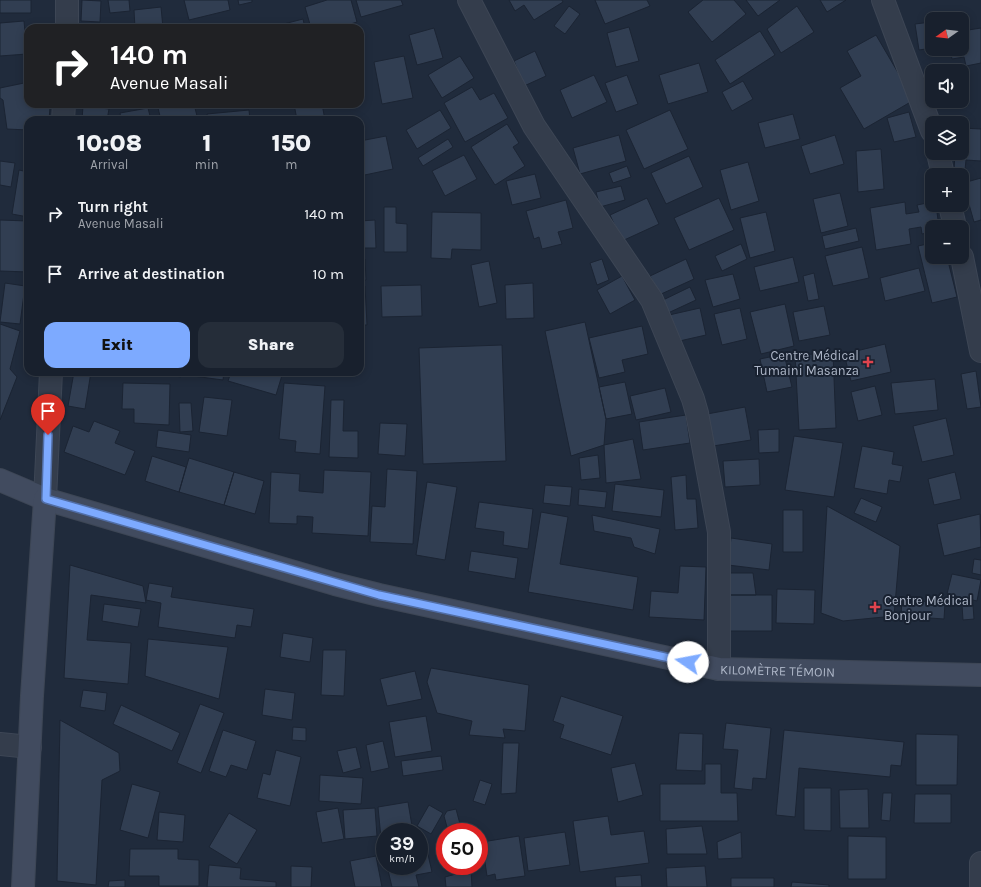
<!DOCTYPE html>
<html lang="en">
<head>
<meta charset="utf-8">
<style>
	body { margin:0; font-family:Karla,sans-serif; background:#252d39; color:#f1f3f6; height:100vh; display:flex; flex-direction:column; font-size:15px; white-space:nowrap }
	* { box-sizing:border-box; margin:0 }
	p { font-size:13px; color:#9fa3aa }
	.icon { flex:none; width:22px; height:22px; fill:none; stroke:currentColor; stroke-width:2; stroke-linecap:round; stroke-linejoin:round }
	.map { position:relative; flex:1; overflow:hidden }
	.drawer { position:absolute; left:24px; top:116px; width:340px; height:260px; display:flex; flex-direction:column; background:#18202d; border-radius:12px; box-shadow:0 2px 10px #0003,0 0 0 1px #363e49 }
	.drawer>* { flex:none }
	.hud { position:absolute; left:24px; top:24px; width:340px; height:84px; border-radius:12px; box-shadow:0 2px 10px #0003,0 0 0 1px #363e49; background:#202124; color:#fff; overflow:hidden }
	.needle { width:26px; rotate:256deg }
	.tools { position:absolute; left:925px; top:12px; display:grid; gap:8px }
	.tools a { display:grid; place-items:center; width:44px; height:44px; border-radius:8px; background:#18202d; box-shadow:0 2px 10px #0003,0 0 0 1px #363e49; font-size:20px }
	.speed { position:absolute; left:376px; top:823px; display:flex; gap:8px; font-size:20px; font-weight:700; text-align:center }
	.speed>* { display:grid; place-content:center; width:52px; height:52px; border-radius:50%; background:#18202d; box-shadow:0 2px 10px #0003,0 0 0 1px #363e49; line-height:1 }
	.speed small { font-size:10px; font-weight:400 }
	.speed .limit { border:6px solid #d22; background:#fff; color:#111 }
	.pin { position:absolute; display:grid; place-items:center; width:34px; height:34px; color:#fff; margin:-41px -17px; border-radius:50% 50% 50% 0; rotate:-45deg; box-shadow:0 0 4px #0007 }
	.pin .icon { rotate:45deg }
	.me { position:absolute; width:44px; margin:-22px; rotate:282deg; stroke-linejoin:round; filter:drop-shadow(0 0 3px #0008) }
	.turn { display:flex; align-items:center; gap:14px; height:84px; padding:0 20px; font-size:18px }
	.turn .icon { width:52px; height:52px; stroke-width:2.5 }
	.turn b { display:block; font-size:28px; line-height:34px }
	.eta { display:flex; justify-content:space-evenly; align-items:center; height:68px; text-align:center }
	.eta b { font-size:24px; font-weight:800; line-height:28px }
	.button { display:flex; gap:8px; margin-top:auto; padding:8px 20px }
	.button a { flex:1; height:46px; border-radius:12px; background:#7daaff; color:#111; font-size:16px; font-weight:800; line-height:46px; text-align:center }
	.button a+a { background:#252d39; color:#f1f3f6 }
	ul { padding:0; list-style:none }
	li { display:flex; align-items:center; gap:12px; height:60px; padding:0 20px }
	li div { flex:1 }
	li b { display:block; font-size:15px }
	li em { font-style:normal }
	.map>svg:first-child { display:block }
	.building { fill:#313e52; stroke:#1b2433 }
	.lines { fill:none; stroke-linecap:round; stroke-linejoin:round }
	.minor-casing { stroke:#3d4655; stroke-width:24 }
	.secondary-casing { stroke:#3d4655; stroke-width:24 }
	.minor { stroke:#343d4c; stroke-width:22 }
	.secondary { stroke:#414b5f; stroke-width:22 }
	.route-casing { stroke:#516ea6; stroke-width:10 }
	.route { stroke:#7daaff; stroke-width:7 }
	.health-dot { fill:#e0444e; stroke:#192231; stroke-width:1.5 }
	.labels { text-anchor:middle; stroke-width:4; stroke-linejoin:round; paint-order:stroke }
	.poi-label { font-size:13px; fill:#aeb7c8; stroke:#192231; text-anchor:end }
	.street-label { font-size:13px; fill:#aeb7c8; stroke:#192231 }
</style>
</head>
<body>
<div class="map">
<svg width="981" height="887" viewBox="0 0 981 887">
	<rect width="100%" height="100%" fill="#202b3c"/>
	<path class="building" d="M0,0H31V13H0Z
		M82,0L101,1L100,22L81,21Z
		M108,0H129L130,11L110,13Z
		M184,0H228L230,10L189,20Z
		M238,0H252V2L239,5Z
		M327,0H351L357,22L338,28H311L305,7Z
		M356,0H401L403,5L361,17Z
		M509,0H562L563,2L534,20L524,5L515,11Z
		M595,0H647L650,6L605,24Z
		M703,0H734L746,14L712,42L688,12Z
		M746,0H780L758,16Z
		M820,0H846L827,12Z
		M569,6L580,14L565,34L554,26Z
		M797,6L814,32L781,53L767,29Z
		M161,7L163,28H135L134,10Z
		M303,19L305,28H272V27Z
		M24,21L27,54L0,56V23Z
		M931,22L932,48L919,50L915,24Z
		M629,27L639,61L616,67L607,33Z
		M434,28L443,58L417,65L409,35Z
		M981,28V63L966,66L964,57L952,59L950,49H962V31Z
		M760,31L775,55L730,84L715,60Z
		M876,35L914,100L864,129L840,88L861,76L847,51Z
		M535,51L546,76L524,86L514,61Z
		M404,56L413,98L382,104L374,62Z
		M460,56L474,78L442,98L428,75Z
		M699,63L708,92L668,104L659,75Z
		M594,75L607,102L572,118L560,90Z
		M627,75L638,104L616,112L605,83Z
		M743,81L753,99L732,111L722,92Z
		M24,83L28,105L50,108L49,120H28V130L7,129L3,100L0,98V88Z
		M472,87L480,100L494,93L508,118L465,142L444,103Z
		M173,104H194L198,120H161L158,108Z
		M294,104H322L325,120H297Z
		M83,106L109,109L107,120H82Z
		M148,108L151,120H121L120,113Z
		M249,110L250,120H208L207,114Z
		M440,110L451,128L417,149L406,130Z
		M670,110L688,149L644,169L626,130Z
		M909,112L916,137L894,142L887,118Z
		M793,114L800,139L765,148L758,123Z
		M507,124L519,143L513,147L525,166L495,185L471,147Z
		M962,128L981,129V161L966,160L965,170H954L955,153H962Z
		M619,135L626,161L580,174L573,148Z
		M835,135L844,164L810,174L801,146Z
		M386,136L393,169L360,176V141Z
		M448,139L453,147L423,166L418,158Z
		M881,149L884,189L858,192L856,151Z
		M464,155L477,179L445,196L432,171Z
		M689,156L703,187L666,204L651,173Z
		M0,161L15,163L11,187L0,185Z
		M748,162L759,201L731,210L720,170Z
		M627,166L631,177L613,183L609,173Z
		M19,170L28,172V217L12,214Z
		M535,174L541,198L512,205L506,181Z
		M981,178V220L974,222L963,183Z
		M621,186L625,200L600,207L596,192Z
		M840,193L848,226L821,233L813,199Z
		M647,198L659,224L622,241L610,215Z
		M719,198L734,230L689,250L674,218Z
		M566,200L573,228L558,232L562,244L542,249L539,237L534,239L526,211Z
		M905,202L906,214L919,212L917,205L932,202V205H936L939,227H932V232L922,234L921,227L909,229L911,244L876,250L870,208Z
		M384,207H396V223L407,224V252H384Z
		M432,212L481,213V250L452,249L451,259L431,258Z
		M766,212L775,251L750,258L740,218Z
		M0,220L28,221V272L0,271Z
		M375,220L376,248H363L360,221Z
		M856,228L859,241L825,249L822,236Z
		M932,243V257H947L957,297L932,303L918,246Z
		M741,244L747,259L722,271L715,256Z
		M862,247L869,278L833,286L825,256Z
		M793,257L799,282L760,291L754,267Z
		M360,259H365L366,280L360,281Z
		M602,259L609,280L597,285L590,263Z
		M686,259L694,279L659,295L650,276Z
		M489,261L497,303L479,307L471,265Z
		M919,268L925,291L885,301L880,278Z
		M814,273L819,299L808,301L803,276Z
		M733,274L740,299L713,307L705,280Z
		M622,276L635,300L610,314L597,290Z
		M5,283L25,286L20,324L0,322Z
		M533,283L534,318L506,319L505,285Z
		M421,285L422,316L382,317L381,286Z
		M360,286H365L367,325H360Z
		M690,287L696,300L668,313L663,300Z
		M785,304L794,346L761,354L750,312Z
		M824,306L830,335L799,341L793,312Z
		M700,308L706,335L675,342L669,315Z
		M740,308L747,339L722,345L714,314Z
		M585,322L606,419L604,445L571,456L545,331Z
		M0,324L20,331L10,369L17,377L0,420Z
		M642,326L648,354L622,360L625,372L599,378L589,338Z
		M885,344L891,372L851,381L844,354Z
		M502,345L506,461L423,464L419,348Z
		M833,353L836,428L799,430L795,355Z
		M784,354L792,387L767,392L760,359Z
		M976,371L981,407L967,409L961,374Z
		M74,372H91L85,409L68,406Z
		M154,372H182L181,377Z
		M193,372H224L223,380L193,376Z
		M231,372H283L276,395L228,381Z
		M935,379L938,410L895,414L891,383Z
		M625,382L632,414L606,419L599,387Z
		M123,383L170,384L169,425L134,423V409H122Z
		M284,383L325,386L320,454L295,452L296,441L279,439Z
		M875,386L882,415L858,421L851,392Z
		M665,388L671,412L636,420L630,396Z
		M204,397L232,400L227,436L199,432Z
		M331,400H344L343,431H358V458L329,457Z
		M179,403H191L193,431L180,432Z
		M745,407L751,440L713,446L707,414Z
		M686,415L690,443L643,450L639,422Z
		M946,418L954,455L922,462L913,426Z
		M94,421L120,431L115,443L135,451L125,475L64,452L73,426L89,432Z
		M380,423L407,424L405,456L378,454Z
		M779,429V452L759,453L758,430Z
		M158,430L191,435L189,452L156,447Z
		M794,436L843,443L834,497L785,490Z
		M633,439L641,479L606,483L604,445Z
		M862,446L894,452L892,464L903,466L900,482L889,480L887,494L854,488Z
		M598,455L600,478L581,480L579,458Z
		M152,456L186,467L179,492L145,481Z
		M189,458L234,472L224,505L179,492Z
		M759,459L760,485L725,487L723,461Z
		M387,469L417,471L413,544L370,542L372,506L385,507Z
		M324,470L371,472L368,536L312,533L313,517L297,516V524L269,523L271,472L300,474L299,491L323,493Z
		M234,472L264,481L255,514L224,505Z
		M955,472L961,499L934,505L928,479Z
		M686,475L687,499H696L698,528L675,530L671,477Z
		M427,482L457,487L445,560L416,555Z
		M615,484L664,490L661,517L612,511Z
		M545,485L572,487L570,506L543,503Z
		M579,489L607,492L605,508L578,505Z
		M861,498L882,507L876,522L854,513Z
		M479,502L533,509L528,549L503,545L504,532L475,528Z
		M827,506L900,546L894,616L843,621L821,613Z
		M783,510H803V552H783Z
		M541,512L568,517L560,564L638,577L633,610L528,592Z
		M980,514L981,547L944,556L937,524Z
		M592,515L660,529L655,554L634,547L631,538L594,531Z
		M731,538L772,544L769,570L728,565Z
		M471,551L518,558L515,579L468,571Z
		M974,559L981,560V575L972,573Z
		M70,565L143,586L146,603L91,595L87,640L131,643L128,684L64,678Z
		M680,566L706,567L704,620L649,617L651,591L678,593Z
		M722,573H753L756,595H723Z
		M952,574L981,580L977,601L947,594Z
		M149,583L173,587L171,597L254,609L251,627L237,625L235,638L158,627L161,603L146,600Z
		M777,589L815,590L814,624L776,623Z
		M726,595H772V631H726Z
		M902,600L945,603L944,619L901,616Z
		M104,604L141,609L138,627L102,621Z
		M962,605H973L974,619L963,620Z
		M283,633L313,638L310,662L280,657Z
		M148,639L228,647L219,699L145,676Z
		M323,650H346L344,696L321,695Z
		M431,668L529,685L525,731L503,729L505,738L469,735L472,721L437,713L427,682Z
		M415,671L422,699L387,706L380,679Z
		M265,689L295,693L292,720L262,715Z
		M83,690L107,693L105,711L80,707Z
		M561,696L623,716L611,755L560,738L564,725L553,721Z
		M200,704L224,713L201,773L177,763Z
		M121,705L180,733L172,751L113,724Z
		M426,716L432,751L395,757L389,722Z
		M60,720L119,753L120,771L102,780L96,885L57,881Z
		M726,723L771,728L766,779L753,778L752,790L734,788L738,750L723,749Z
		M293,727L306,728V741L292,740Z
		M223,730L256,741L247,770L231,765L226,777L209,771Z
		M784,730L904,742L901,766L891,765L890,777L799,768L795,817L776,815Z
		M679,733L703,734L702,771L676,770Z
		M916,734L958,735L957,785H916Z
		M383,741L389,768L371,772L366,745Z
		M503,743H519L516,793L501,794Z
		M356,747L361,768L343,773L337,751Z
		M276,750L301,757L290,806L257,798L263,773L270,775Z
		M441,756L443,770L403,776L401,761Z
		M635,763L643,795L618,802L611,768Z
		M705,764H721V793H737L738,821H660V784H705Z
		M320,775L363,778L361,804L319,801Z
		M480,780L492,784L485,805L473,801Z
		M132,784L160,792L148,838L120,830Z
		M804,788H831V831L804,830Z
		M868,789L869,828H840L839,790Z
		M883,793H892L890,821L881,820Z
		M915,794H951V823H914Z
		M408,802L413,832H385V838H381L378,807Z
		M429,805L443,813L431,834L417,826Z
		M338,808L344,839L322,843L316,812Z
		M375,808L377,836L345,839L343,810Z
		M456,809L460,824L447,827L444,816L447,811Z
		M159,812L185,815L183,842L157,840Z
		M229,813L257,830L237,864L209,847Z
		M608,816L611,835L644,831L649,863L580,872L573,821Z
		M702,826L707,854H667L666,829Z
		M565,832L570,865L528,871L524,838Z
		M741,832L742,858L718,859L717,842Z
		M519,836L525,876L496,880L495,874L487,876L482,842Z
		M848,836L886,837V879H848Z
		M424,837L432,872L416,875L419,887H392L387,866H419V838Z
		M130,849H178V859L199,860V886H159V876H129Z
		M376,856L382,887H355L350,861Z
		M209,865L241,868L240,879L276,882V887H207Z
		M291,866L312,867L311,887H291Z
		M705,866L707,887H667L666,868Z
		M471,870L472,887H446L445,877Z
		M641,875L642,887H616L615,877Z
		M731,878H774V887H731Z
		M125,880V887H108L109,881Z
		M792,882L829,885V887H791Z"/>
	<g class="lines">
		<g class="minor-casing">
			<path id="minor" d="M469,0L534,126L652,300L693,399L697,413L719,532V669
				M883,0L932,131
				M67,28V0
				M63,120L64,104
				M938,153L943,175
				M950,205L955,227
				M962,257L981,351
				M45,499L51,372
				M0,744L30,747
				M981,887V863"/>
		</g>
		<g class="secondary-casing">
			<g id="secondary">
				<path id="s1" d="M0,480L45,499L335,584L379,595L719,669L981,675"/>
				<path d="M23,887L32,696L45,499"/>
			</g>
		</g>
		<use href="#minor" class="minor"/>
		<use href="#secondary" class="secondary"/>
	</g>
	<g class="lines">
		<g class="route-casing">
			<path id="route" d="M48,435L46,499L379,595L688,662"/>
		</g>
		<use href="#route" class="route"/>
	</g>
	<g class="health-dot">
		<path d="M866 356h4v4h4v4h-4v4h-4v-4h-4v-4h4z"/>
		<path d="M873 601h4v4h4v4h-4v4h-4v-4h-4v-4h4z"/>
	</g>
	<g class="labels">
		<g class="poi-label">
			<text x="859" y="360">Centre Médical<tspan x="859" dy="15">Tumaini Masanza</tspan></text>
			<text x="884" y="605" text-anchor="start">Centre Médical<tspan x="884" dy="15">Bonjour</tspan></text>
		</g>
		<g class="street-label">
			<text dy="5" stroke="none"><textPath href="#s1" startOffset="803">KILOMÈTRE TÉMOIN</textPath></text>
		</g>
	</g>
</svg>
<div class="tools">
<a><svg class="needle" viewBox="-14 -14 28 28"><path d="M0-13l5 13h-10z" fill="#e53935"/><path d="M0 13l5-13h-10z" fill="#9fa3aa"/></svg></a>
<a><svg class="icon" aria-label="sound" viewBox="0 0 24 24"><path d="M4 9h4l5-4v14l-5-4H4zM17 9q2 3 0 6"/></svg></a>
<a><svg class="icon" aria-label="layers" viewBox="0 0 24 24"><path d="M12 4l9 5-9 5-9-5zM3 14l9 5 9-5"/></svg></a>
<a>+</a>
<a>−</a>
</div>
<div class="speed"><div>39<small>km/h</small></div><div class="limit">50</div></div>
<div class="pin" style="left:48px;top:435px;background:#d93025"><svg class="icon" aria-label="arrive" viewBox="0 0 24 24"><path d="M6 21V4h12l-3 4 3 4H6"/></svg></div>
<svg class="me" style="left:688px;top:662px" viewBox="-20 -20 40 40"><circle r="19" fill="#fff"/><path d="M0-13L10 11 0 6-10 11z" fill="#7daaff"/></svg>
<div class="hud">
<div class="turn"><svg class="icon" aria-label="right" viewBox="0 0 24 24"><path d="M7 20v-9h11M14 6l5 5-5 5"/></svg><div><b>140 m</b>Avenue Masali</div></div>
</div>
<section class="drawer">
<div class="eta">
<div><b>10:08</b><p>Arrival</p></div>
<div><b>1</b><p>min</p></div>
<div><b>150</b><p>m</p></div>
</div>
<ul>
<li><svg class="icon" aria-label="right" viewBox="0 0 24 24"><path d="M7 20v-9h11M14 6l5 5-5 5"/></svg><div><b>Turn right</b><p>Avenue Masali</p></div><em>140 m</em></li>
<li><svg class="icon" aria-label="arrive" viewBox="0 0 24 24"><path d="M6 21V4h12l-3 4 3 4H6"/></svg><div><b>Arrive at destination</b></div><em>10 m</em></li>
</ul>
<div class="button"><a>Exit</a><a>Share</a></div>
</section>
</div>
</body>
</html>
